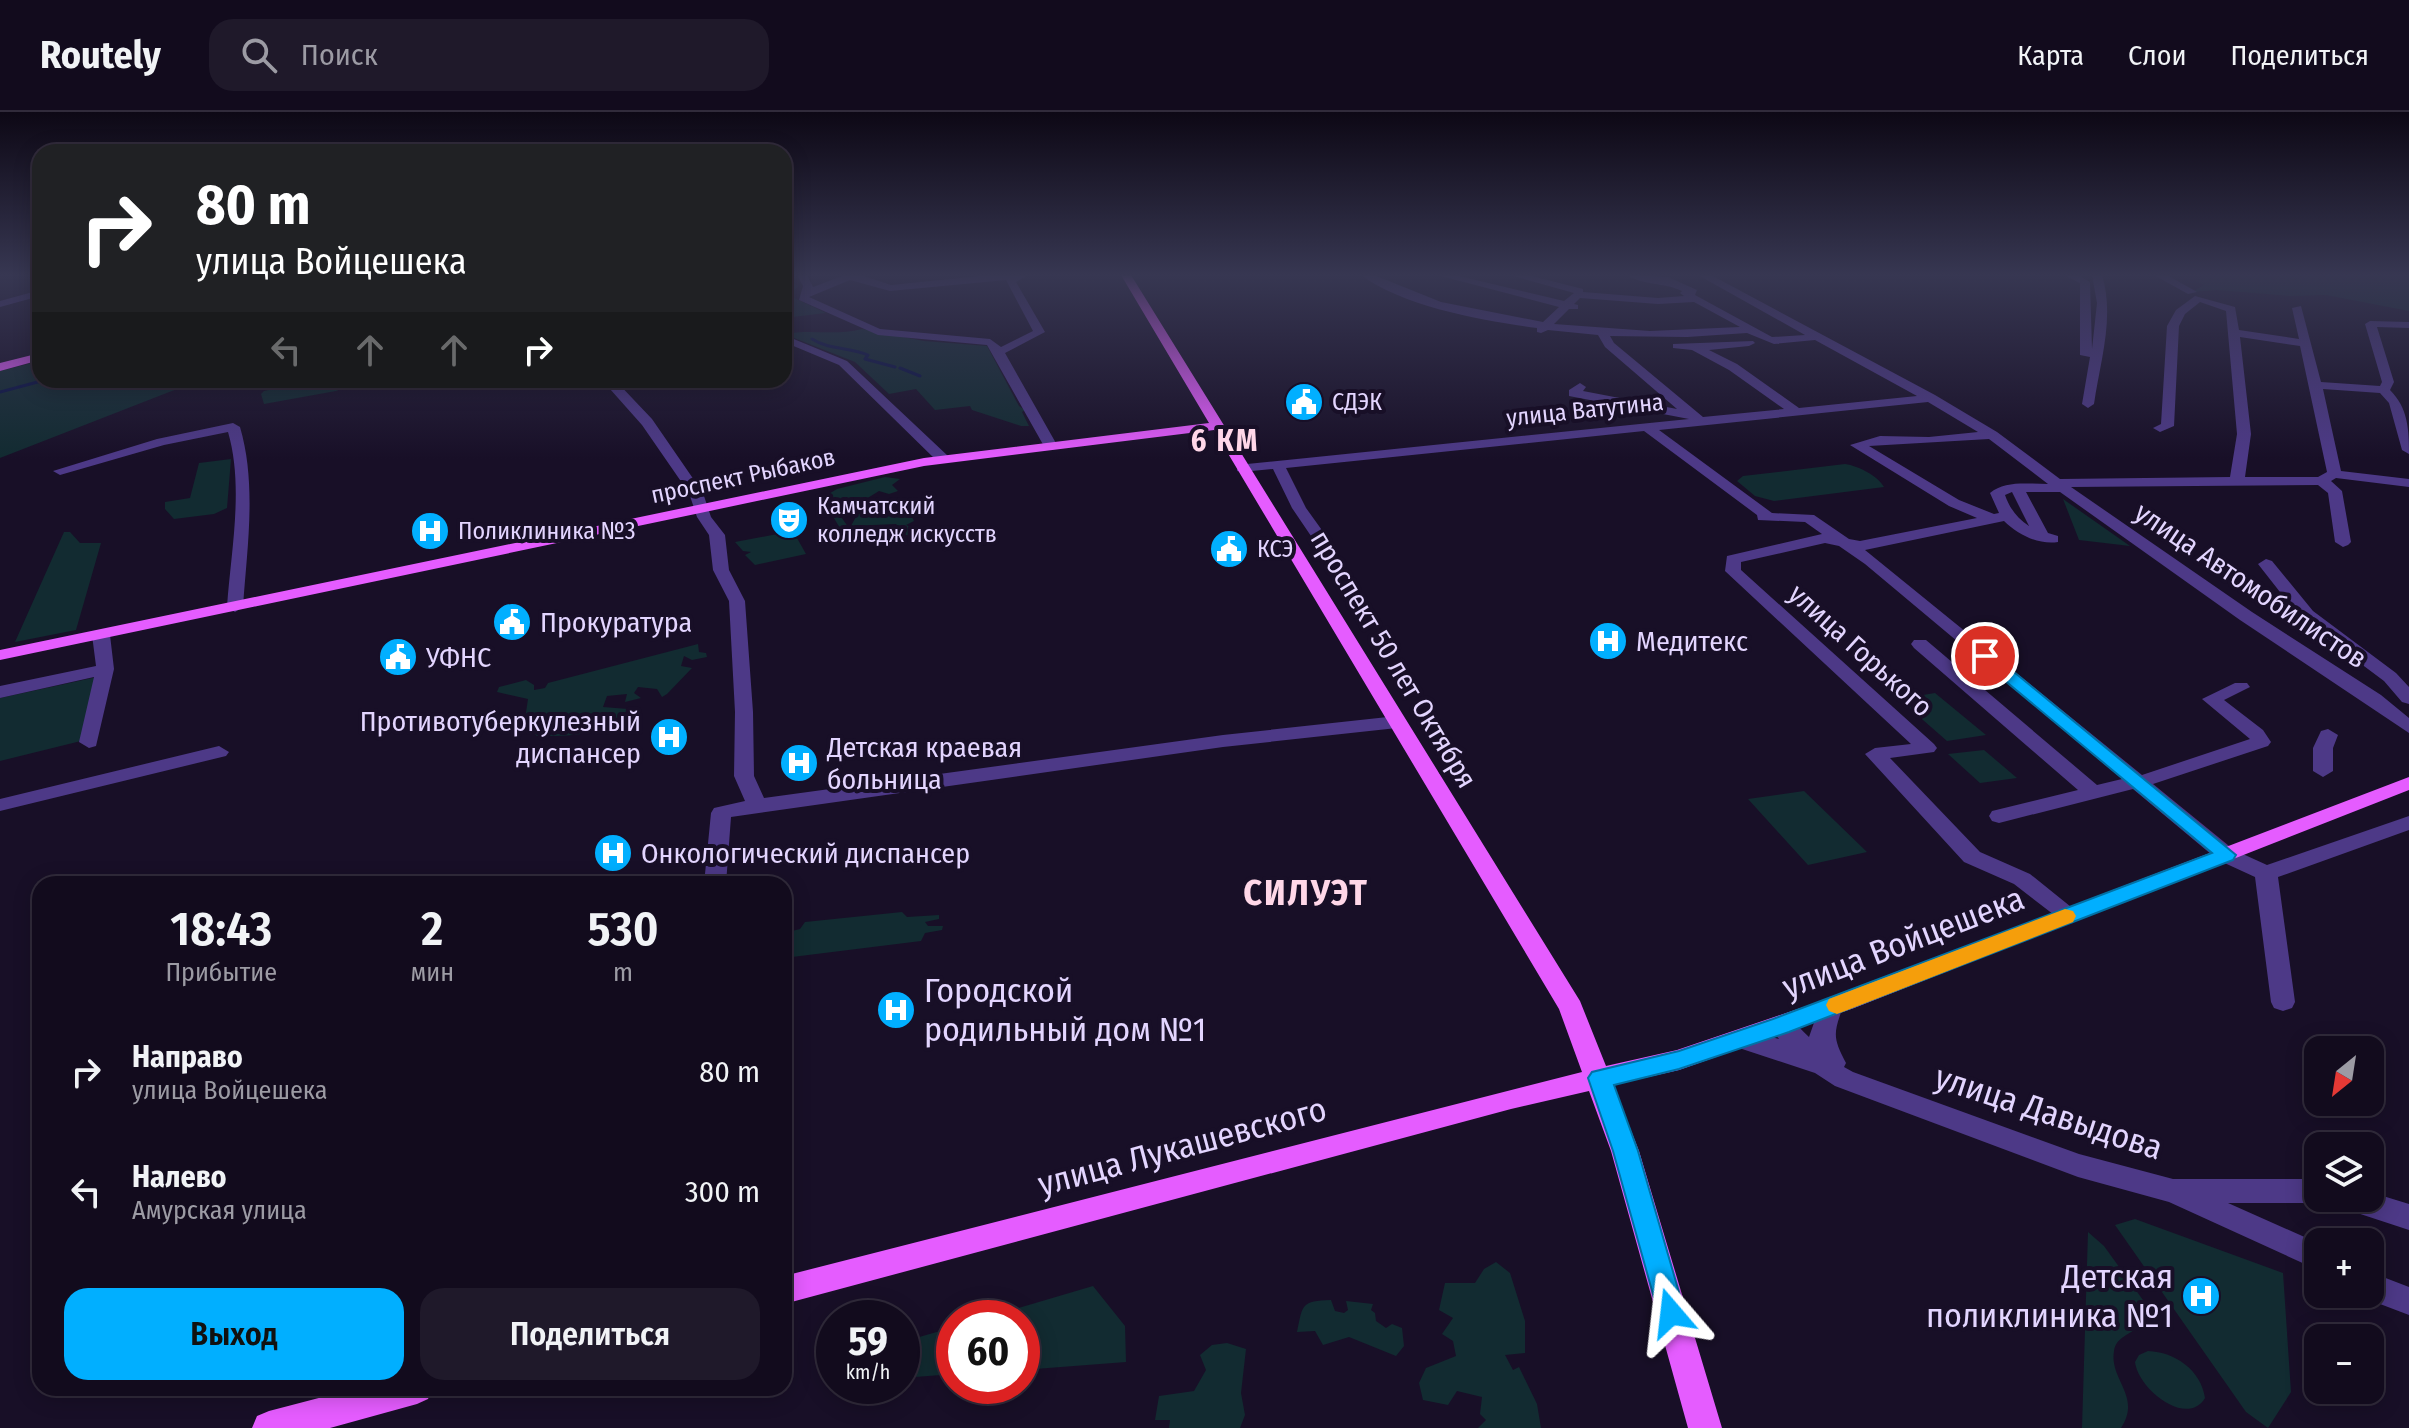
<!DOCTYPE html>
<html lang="ru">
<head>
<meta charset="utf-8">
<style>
	body { margin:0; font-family:"Fira Sans Condensed",sans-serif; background:#1f192a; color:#f1f3f6; height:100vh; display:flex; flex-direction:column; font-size:30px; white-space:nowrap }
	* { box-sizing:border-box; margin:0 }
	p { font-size:26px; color:#9c9ba4 }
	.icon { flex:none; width:44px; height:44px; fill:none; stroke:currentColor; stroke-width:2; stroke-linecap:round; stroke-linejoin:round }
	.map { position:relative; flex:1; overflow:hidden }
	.details { position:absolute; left:32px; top:764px; width:760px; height:520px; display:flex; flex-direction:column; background:#120b1d; border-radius:24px; box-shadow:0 4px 20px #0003,0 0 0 2px #312b3b }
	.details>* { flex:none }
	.hud { position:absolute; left:32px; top:32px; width:760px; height:244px; border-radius:24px; box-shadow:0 4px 20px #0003,0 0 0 2px #312b3b; background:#202124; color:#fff; overflow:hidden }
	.needle { width:52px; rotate:210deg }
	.fabs { position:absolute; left:2304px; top:924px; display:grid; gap:16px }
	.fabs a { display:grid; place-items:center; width:80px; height:80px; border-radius:16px; background:#120b1d; box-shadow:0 4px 20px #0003,0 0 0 2px #312b3b; font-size:40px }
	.speed { position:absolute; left:816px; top:1188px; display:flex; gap:16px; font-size:40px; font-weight:700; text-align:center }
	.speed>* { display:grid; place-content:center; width:104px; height:104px; border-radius:50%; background:#120b1d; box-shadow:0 4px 20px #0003,0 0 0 2px #312b3b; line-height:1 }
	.speed small { font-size:20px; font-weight:400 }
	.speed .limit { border:12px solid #d22; background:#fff; color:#111 }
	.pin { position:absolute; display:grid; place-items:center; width:68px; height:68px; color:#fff; margin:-34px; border:4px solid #fff; border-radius:50%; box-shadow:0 2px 8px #0007 }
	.me { position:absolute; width:88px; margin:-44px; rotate:343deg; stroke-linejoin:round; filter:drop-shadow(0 0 6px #0008) }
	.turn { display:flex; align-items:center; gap:28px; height:168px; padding:0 32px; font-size:36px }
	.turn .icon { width:104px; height:104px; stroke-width:2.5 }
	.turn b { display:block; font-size:56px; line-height:68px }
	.lanes { display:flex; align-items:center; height:76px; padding:0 32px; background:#0003; justify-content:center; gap:40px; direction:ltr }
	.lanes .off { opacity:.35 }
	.eta { display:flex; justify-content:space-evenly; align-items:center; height:136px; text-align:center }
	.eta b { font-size:48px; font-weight:600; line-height:56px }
	.cta { display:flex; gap:16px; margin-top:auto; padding:16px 32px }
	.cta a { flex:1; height:92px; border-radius:24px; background:#01afff; color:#111; font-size:32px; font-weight:600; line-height:92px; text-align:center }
	.cta a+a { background:#1f192a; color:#f1f3f6 }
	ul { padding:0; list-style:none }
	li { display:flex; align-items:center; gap:24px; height:120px; padding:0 32px }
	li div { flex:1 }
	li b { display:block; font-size:30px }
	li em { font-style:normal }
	header { display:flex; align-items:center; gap:48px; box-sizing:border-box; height:112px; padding:0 40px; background:#120b1d; border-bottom:2px solid #312b3b }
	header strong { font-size:38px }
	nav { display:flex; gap:44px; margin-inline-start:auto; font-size:28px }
	.search { width:560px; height:72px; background:#1f192a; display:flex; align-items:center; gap:20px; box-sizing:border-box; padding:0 28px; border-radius:24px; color:#9c9ba4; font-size:30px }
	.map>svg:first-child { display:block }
	.green { fill:#122b31 }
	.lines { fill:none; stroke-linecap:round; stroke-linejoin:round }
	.stream { stroke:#091246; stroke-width:3 }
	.minor { fill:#4d3987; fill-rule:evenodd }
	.major { fill:#e55cff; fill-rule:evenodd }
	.route { fill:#01afff; stroke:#0172a6; stroke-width:2 }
	.slow { fill:#f59e0b }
	.labels { text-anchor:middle; stroke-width:8; stroke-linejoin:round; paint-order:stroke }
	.far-poi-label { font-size:24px; fill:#e3d5ff; stroke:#180f27; text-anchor:start }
	.far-street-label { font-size:24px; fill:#e3d5ff; stroke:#180f27 }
	.street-label { font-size:28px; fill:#e3d5ff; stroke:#180f27 }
	.poi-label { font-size:28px; fill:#e3d5ff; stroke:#180f27; text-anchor:start }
	.far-district-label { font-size:30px; font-weight:bold; letter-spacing:2px; fill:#ffd7e8; stroke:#180f27 }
	.near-street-label { font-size:34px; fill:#e3d5ff; stroke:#180f27 }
	.near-poi-label { font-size:34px; fill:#e3d5ff; stroke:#180f27; text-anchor:start }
	.district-label { font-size:36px; font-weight:bold; letter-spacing:2px; fill:#ffd7e8; stroke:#180f27 }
</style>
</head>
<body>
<header>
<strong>Routely</strong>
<div class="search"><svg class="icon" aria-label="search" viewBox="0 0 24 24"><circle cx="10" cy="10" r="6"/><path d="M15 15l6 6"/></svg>Поиск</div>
<nav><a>Карта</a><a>Слои</a><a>Поделиться</a></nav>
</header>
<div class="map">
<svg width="2409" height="1316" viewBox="0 0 2409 1316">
	<rect width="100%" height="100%" fill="#180f27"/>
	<path class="green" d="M2202,163H2409V199L2326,183L2290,184L2217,178L2192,180L2204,173L2198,170Z
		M784,166L798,174L790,184L826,201L784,206Z
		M862,217L924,229L987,234L1019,294L1025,298L1022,300L1029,314H1021L972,298L970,294L935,298L916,277L889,282L855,250L784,222C811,217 835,224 862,217Z
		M40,249V268H200L0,346V259Z
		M317,268H342L345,275L336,279L264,292L261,282L264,279Z
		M231,347L227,396L214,402L174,407L165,397V390L190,386L199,351Z
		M1845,352C1859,354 1878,364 1884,375L1774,389L1755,384L1737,369L1743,364Z
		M885,365L900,367L892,373L898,379L889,382L879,379L866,387L830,389L860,432L850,433L822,386L837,377Z
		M2063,387L2130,434L2079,428Z
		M908,394L914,396L910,401L914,409L906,413L919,419L915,424L906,423L896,412L851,414L858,401Z
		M793,419L806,442L755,453L745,443L751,440L743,439L735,430Z
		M64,420H70L80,431H101L76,518L15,530Z
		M698,532L699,540L706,541L707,545L692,548L684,544L681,554L692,556L667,582L662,585L657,577L638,575L634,581L641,586L625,590L627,582L607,584L603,595L628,597C609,625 568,624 537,624L533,621L536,609L525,607L528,587L497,580L499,575L526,568L534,573V578L545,576L548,571Z
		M97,565L85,628L0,649V586Z
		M1935,581L1986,623L1947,629L1899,587Z
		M1984,638L2017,666L1980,671L1948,642Z
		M1804,679L1867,740L1808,753L1748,687Z
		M902,800L907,805L939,803V807L925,810L928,814H943L942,818L925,821L921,829L784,846V821L800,817L805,810Z
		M2135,1107L2283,1161L2291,1280L2268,1316L2246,1300L2115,1113Z
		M2088,1120L2104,1134L2148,1195C2144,1202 2141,1212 2135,1217C2127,1224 2116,1226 2114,1239C2109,1268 2142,1284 2121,1316H2082Z
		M1496,1150L1510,1161L1525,1209V1241L1505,1243L1513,1258L1519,1255L1537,1292L1541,1316H1478L1486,1308L1480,1302L1482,1285L1457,1279L1448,1293L1423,1288L1419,1271L1426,1256L1456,1244L1453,1229L1442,1222L1453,1206L1439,1198L1445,1171H1475L1484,1157Z
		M1093,1174L1125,1214L1126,1250L1022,1258V1206H985Z
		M1331,1188L1335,1199L1344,1201L1348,1198L1346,1189L1373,1192L1371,1198L1375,1201L1376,1209L1386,1216L1392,1212L1402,1216L1404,1234L1396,1244L1349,1225L1323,1233L1315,1219L1297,1220C1303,1192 1301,1189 1331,1188Z
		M954,1215V1262L902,1266V1230Z
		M1227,1231L1246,1237L1241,1281L1245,1303L1240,1316H1169L1170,1308H1155L1159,1284L1194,1279L1206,1258L1200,1243L1212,1233Z
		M2148,1239C2175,1240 2201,1258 2205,1286C2187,1316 2138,1277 2135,1250L2139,1243Z"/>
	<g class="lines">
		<path class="stream" d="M812,227C829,238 850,235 868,243L865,247L895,255
			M900,256L920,264
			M0,280L45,268"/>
		<path class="minor" d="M797,163H807L813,175L845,163H861L891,173L990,163H1028L1016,170L1045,220L1005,241L1057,333L1045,336L987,233L878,223L799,188L803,174ZM850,168L890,179L1006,168L1033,219L1001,235L990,227L880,217L809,185Z
			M1361,163H1374L1441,190L1543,210L1559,195L1437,163H1455L1564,189L1574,181L1510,163H1528L1583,177V180L1658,186L1684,184L1680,181L1682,179C1663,170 1645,174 1627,163L1668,165L1697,178L1695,183L1772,225L1805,223L1698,163H1711L1935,283L1997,320L2060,367L2230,365L2237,322L2226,199L2200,190L2185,202L2179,214L2174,314L2160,320L2153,316L2161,312L2167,214L2176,198L2195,184L2235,195L2239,218L2299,227L2292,196L2301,194L2321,270L2380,274L2382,270L2365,212L2370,209L2409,210V216L2377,215L2394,270L2390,278C2408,296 2409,317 2409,342L2402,338L2389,291L2380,281L2323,277L2341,359L2409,367V375L2336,366L2331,369L2342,379L2351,430L2348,433L2343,435L2335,430L2328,381L2318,373L2071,375L2252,500L2381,583L2409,606V621L2240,508L2060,380H2026L2048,421L2058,424V430C2039,433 2018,423 2004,409L1865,438L2142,663L2250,627L2202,587L2235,571H2247L2250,575L2224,588L2263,618L2271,630L2268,634L2153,672L2234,738L2267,753L2409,704V718L2278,765L2295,890L2292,896L2283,899L2274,896L2271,890L2255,765L2218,748L2133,677L1999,711L1992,709L1989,704L1992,699L2078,678L1914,536L1911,532L1914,528H1926L2097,673L2122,667L1865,452L1839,434L1825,431L1741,450V458L1934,632L1937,636L1934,640L1890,646L1980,740L2030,762L2081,803L2078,809H2062L2014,772L1964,750L1865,642L1875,636L1911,632L1725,459L1727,444L1822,422L1805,410L1758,408L1757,403L1644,319L1286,356L1306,396L1324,421L1321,424H1311L1292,396L1273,357L1242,360L1237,359V353L1689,307L1569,284V278L1580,271L1586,275L1583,279L1677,297L1605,235L1598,223L1548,218L1541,221L1537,220V216C1484,209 1404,195 1361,163ZM1580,186L1658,192L1694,190L1740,215L1650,219L1554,212L1569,197H1578V193L1574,192ZM1747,221L1774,232L1815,228L1917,284L1799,296L1737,252L1709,238L1749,234L1755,231L1753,229L1673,232V236L1692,238L1729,258L1784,297L1703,305L1614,231L1610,224L1687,225ZM2240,225L2300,234L2327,360L2318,365H2245L2251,322ZM1928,290L1978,320L1929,325L1880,324L1850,333L1949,394L1977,406L1860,429L1849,427L1814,403L1772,401L1659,318ZM1989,327L2048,372C2029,372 2005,368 1990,381L1999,401L1994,402L1959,388L1869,334ZM2012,380L2029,414C2017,406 2010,397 2005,383Z
			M2064,163H2078L2090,170L2092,237L2097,191L2092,163H2102C2115,205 2100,250 2094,292L2088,296L2082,292L2090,245L2080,243V171Z
			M2154,163H2167L2197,180L2188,182Z
			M40,178V184L0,195V189Z
			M784,223L847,249L948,344V350H938L839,253L784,230Z
			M509,268H542L536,272L491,278L485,274Z
			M602,268H615L652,307L703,381L711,405L725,423L729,458L745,489L753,600L754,664L764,686L1223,623L1397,604L1407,610L1397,616L1223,635L731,705L726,772H704L711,701L714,696L745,689L734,664L735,600L729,489L713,458L709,423L697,405L689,381L642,313Z
			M233,311L240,315C257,373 247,436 243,495L235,500L227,495C231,438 244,375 228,320L164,333L60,363L53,359L157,327Z
			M2266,447L2272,449L2313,499L2396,561L2409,575V592L2402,590L2384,569L2301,507L2258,452Z
			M101,518L110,523L114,557L96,634L89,636L79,630L94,565L0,586V574L96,554L92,523Z
			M2328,617L2338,623L2333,636V659L2323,665L2313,659V636L2321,619Z
			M219,634L229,640L226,644L0,699V687Z
			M1831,886L1840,888L1843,895C1833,922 1833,926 1846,951L1844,955L1853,960L2079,1042L2173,1067H2318V1086H2329L2318,1091H2228L2318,1131V1158L2169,1090L2078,1065L1835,974L1815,961L1733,934L1729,927L1733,920L1742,917L1779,927L1768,914L1772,907C1789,902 1797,914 1809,925L1822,888Z
			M2370,1080L2409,1092V1118L2339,1095L2335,1086H2370Z
			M2370,1160L2409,1175V1203L2359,1184L2370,1182Z"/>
		<path class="major" d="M1121,163H1131L1580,889L1606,954L1677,938L1836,884L2409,665V678L1854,896L1679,958L1613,973L1639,1039L1722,1316H1688L1611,1039L1589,979L1511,997L784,1192V1164L1582,960L1559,897L1214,318L924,354L0,548V538L924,346L1209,311Z
			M40,241V248L0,259V251Z
			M357,1276H433L428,1287L417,1292L330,1316H252L257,1304L269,1299Z"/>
	</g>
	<linearGradient id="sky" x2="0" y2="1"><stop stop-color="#0d0815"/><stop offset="0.47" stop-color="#373752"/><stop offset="1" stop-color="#373752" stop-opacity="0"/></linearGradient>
	<rect width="2409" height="347" fill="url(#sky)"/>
	<path class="route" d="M1985,540L1991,541L2236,743L2233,748L1789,920L1679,957L1614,973L1638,1039L1685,1201L1681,1211L1671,1215L1661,1211L1613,1039L1588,966L1592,960L1679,939L1773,907L2212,741L1980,548V541Z"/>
	<path class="slow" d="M2065,797L2073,799L2076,804L2073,810L1845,899L1837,902L1829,899L1826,893L1829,887Z"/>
	<defs>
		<g id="civic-disc" transform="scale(2)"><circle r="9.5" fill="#01afff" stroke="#180f27"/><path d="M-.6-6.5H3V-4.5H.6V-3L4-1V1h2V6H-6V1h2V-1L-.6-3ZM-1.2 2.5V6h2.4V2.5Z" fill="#fff"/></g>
		<g id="theatre-disc" transform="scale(2)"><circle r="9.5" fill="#01afff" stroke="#180f27"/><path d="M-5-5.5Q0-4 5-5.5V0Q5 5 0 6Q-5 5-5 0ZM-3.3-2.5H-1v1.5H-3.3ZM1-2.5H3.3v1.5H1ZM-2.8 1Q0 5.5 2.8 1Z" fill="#fff"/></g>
		<g id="hospital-disc" transform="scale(2)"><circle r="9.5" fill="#01afff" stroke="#180f27"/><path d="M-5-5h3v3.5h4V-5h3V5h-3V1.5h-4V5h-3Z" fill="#fff"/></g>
	</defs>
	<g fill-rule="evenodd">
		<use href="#civic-disc" x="1304" y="290"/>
		<use href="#theatre-disc" x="789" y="408"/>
		<use href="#hospital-disc" x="430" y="419"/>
		<use href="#civic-disc" x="1229" y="437"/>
		<use href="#civic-disc" x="512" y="510"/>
		<use href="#hospital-disc" x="1608" y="529"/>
		<use href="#civic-disc" x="398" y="545"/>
		<use href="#hospital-disc" x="669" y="625"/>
		<use href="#hospital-disc" x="799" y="651"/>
		<use href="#hospital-disc" x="613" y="741"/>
		<use href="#hospital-disc" x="896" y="898"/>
		<use href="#hospital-disc" x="2201" y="1184"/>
	</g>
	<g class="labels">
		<g class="far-poi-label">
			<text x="1332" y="298">СДЭК</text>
			<text x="817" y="402">Камчатский<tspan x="817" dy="28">колледж искусств</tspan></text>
			<text x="458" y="427">Поликлиника №3</text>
			<text x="1257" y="445">КСЭ</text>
		</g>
		<g class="far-street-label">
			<text transform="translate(1585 298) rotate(-6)" y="8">улица Ватутина</text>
			<text transform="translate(743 364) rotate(-12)" y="8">проспект Рыбаков</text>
		</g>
		<g class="street-label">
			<text transform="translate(2251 473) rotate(34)" y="10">улица Автомобилистов</text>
			<text transform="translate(1861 538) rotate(42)" y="10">улица Горького</text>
			<text transform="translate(1394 547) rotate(59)" y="10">проспект 50 лет Октября</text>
		</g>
		<g class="poi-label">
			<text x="540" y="520">Прокуратура</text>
			<text x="1636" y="539">Медитекс</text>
			<text x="426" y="555">УФНС</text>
			<text x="641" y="619" text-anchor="end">Противотуберкулезный<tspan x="641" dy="32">диспансер</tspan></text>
			<text x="827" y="645">Детская краевая<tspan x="827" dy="32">больница</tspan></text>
			<text x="641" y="751">Онкологический диспансер</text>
		</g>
		<g class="far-district-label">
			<text x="1225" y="339">6 КМ</text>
		</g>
		<g class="near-street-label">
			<text transform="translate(1903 830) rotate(-21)" y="12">улица Войцешека</text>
			<text transform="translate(2049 1000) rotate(18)" y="12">улица Давыдова</text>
			<text transform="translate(1182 1034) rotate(-15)" y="12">улица Лукашевского</text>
		</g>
		<g class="near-poi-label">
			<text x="924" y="890">Городской<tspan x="924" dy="39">родильный дом №1</tspan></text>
			<text x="2173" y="1176" text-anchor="end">Детская<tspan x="2173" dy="39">поликлиника №1</tspan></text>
		</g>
		<g class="district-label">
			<text x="1306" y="793">СИЛУЭТ</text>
		</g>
	</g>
</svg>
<div class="fabs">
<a><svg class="needle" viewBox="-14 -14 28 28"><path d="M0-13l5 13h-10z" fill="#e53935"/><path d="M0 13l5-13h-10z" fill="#9c9ba4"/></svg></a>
<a><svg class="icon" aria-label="layers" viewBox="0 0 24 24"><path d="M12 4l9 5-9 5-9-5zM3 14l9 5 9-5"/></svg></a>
<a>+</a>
<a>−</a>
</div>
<div class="speed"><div>59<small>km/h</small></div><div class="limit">60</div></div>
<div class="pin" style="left:1985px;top:544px;background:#d93025"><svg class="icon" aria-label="arrive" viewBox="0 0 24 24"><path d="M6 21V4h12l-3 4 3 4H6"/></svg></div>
<svg class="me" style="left:1671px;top:1201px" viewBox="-20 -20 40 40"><path d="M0-17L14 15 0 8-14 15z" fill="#01afff" stroke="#fff" stroke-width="4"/></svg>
<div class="hud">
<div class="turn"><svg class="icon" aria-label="right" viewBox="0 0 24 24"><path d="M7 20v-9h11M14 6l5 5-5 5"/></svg><div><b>80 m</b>улица Войцешека</div></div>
<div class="lanes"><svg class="icon off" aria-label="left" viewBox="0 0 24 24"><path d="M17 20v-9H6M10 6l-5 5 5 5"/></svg><svg class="icon off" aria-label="ahead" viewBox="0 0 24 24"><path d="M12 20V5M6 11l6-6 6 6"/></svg><svg class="icon off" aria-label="ahead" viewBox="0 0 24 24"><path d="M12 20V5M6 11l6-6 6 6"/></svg><svg class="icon" aria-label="right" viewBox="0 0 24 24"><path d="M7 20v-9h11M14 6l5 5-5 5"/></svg></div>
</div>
<section class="details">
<div class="eta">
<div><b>18:43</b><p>Прибытие</p></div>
<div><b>2</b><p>мин</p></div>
<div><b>530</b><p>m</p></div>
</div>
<ul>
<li><svg class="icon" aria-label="right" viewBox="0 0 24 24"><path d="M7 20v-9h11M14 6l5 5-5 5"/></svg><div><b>Направо</b><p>улица Войцешека</p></div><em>80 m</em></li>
<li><svg class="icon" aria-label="left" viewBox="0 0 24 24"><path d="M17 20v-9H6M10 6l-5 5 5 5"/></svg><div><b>Налево</b><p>Амурская улица</p></div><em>300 m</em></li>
</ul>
<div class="cta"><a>Выход</a><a>Поделиться</a></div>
</section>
</div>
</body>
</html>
